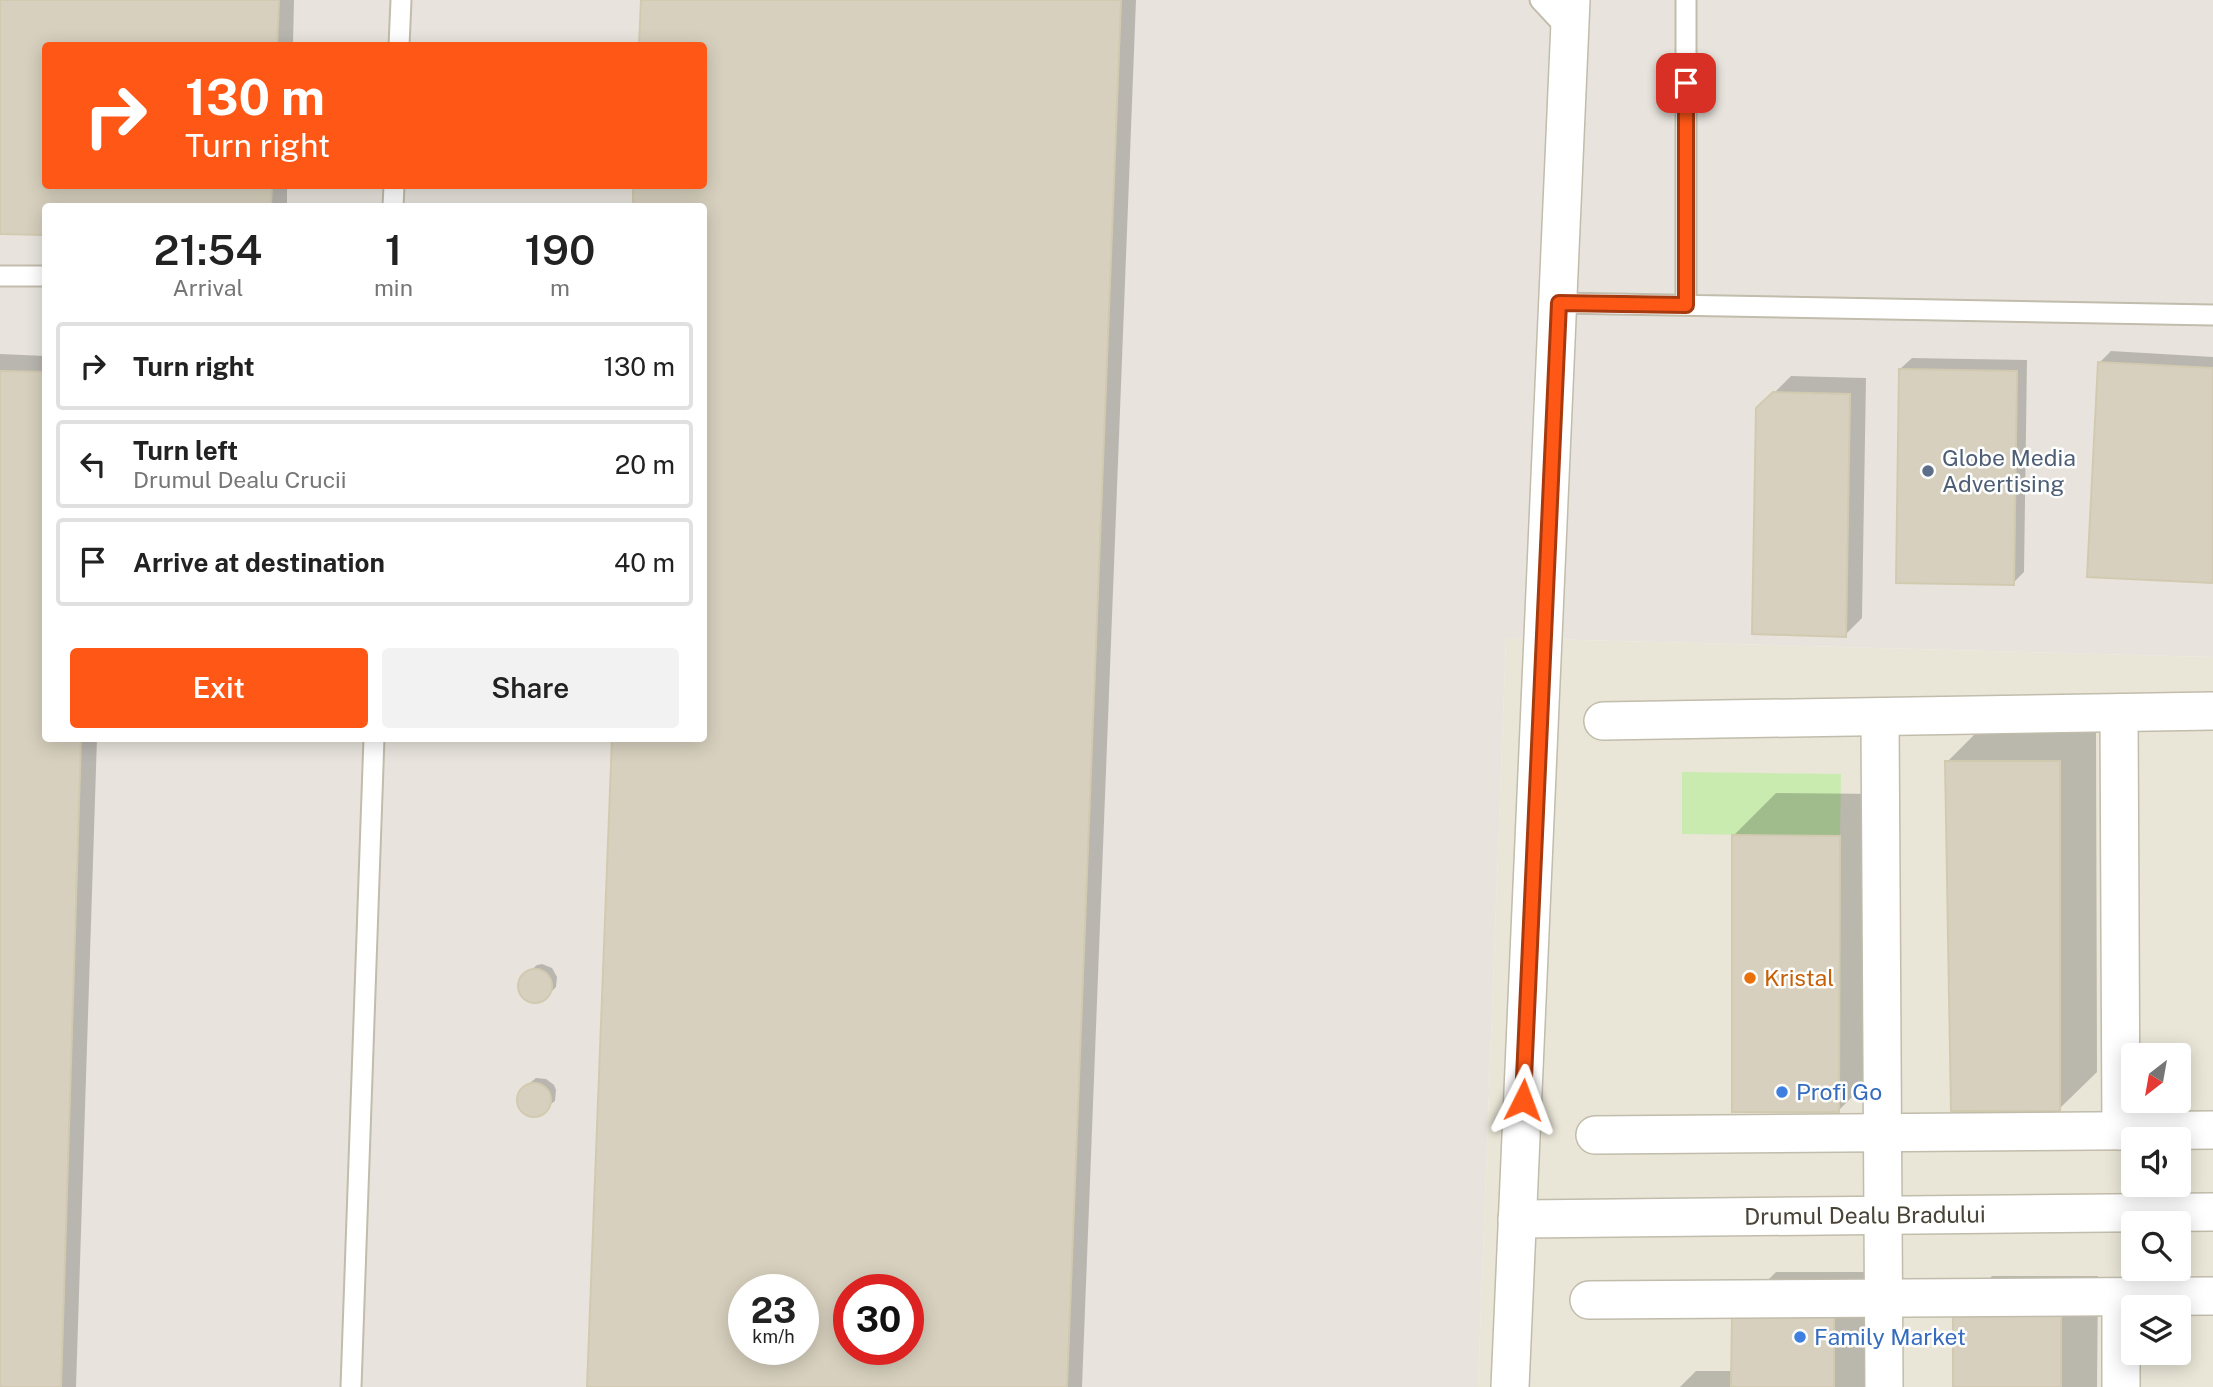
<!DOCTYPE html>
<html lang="en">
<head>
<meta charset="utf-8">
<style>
	body { margin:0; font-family:"Public Sans",sans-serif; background:#f2f2f2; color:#222; height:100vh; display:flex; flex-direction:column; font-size:26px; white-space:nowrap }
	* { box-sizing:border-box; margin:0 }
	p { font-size:23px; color:#767676 }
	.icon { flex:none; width:38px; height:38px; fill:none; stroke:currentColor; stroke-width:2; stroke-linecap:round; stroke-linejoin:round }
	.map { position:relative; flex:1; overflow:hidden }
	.drawer { position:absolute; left:42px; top:203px; width:665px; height:539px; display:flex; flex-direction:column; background:#fff; border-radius:7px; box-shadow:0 4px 18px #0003 }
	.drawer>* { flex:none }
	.banner { position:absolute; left:42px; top:42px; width:665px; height:147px; border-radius:7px; box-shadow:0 4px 18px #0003; background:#ff5716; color:#fff; overflow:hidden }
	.needle { width:46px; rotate:211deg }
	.controls { position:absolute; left:2121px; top:1043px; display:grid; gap:14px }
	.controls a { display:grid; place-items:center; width:70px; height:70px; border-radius:7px; background:#fff; box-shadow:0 4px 18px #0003; font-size:35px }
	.speed { position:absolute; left:728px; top:1274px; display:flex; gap:14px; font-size:35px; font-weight:700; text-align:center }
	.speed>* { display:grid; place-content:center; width:91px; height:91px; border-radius:50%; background:#fff; box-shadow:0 4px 18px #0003; line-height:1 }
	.speed small { font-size:18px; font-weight:400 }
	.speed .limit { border:10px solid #d22; background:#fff; color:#111 }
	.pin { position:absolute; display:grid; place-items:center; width:60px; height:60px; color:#fff; margin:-30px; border-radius:14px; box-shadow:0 4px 10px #0006 }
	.me { position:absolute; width:77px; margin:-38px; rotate:3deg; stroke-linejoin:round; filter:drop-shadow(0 0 5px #0008) }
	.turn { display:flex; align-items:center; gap:24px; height:147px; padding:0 28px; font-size:32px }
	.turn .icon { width:91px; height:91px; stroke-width:2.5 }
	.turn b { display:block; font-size:49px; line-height:60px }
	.eta { display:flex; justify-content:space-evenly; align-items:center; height:119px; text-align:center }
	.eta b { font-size:42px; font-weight:600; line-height:49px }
	.action { display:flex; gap:14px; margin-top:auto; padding:14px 28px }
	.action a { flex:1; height:80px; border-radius:7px; background:#ff5716; color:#fff; font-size:28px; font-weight:600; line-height:80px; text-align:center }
	.action a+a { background:#f2f2f2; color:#222 }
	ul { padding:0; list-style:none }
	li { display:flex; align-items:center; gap:21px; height:88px; margin:0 14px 10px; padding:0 14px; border:4px solid #e0e0e0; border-radius:7px }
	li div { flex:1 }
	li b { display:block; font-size:26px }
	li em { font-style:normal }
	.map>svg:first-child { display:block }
	.residential { fill:#e9e6d7; fill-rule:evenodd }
	.industrial { fill:#e8e4dd; fill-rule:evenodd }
	.green { fill:#c9ebb0 }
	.shadow { fill:#0003; fill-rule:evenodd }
	.building { fill:#d7d0be; stroke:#d2cab0; stroke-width:2; fill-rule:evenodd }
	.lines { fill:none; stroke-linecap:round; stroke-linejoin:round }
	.service-casing { stroke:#c1bcab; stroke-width:23 }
	.minor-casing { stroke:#c1bcab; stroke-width:40 }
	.service { stroke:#fff; stroke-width:19 }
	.minor { stroke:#fff; stroke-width:37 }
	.route-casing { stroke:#a6390e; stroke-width:18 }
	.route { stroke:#ff5716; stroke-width:12 }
	.service-dot { fill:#5c6f8a; stroke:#fff; stroke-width:2.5 }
	.food-dot { fill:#e8710a; stroke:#fff; stroke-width:2.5 }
	.shop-dot { fill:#3f7fe0; stroke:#fff; stroke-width:2.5 }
	.labels { text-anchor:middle; stroke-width:5; stroke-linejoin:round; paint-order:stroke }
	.service-label { font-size:23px; fill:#4e5e75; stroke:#fff; text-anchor:start }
	.food-label { font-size:23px; fill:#c56008; stroke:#fff; text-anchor:start }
	.shop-label { font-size:23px; fill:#366cbe; stroke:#fff; text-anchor:start }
	.street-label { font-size:23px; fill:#494437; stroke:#fff }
</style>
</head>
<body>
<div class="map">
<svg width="2213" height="1387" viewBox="0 0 2213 1387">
	<rect width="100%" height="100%" fill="#f5f3e9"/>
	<path class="residential" d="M1506,638L2213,657V1387H1478ZM2133,1055H2179V1101H2133ZM2133,1139H2179V1185H2133ZM2133,1223H2179V1269H2133ZM2133,1307H2179V1353H2133Z"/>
	<path class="industrial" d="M0,0H2213V657L1506,638L1478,1387H0ZM46,46H704V186H46ZM46,206H704V738H46ZM744,1290H803V1349H744ZM849,1290H908V1349H849Z"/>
	<path class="green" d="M1682,772L1841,774L1840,836L1682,834Z"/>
	<path class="shadow" d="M0,0H294L293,46H46V186H287V206H46L0,232Z
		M642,0H1136L1082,1387H589L704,738V206H634L635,186H704V46ZM744,1290H803V1349H744ZM849,1290H908V1349H849Z
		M2111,351L2213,357V581L2099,363Z
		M0,354L46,356V738H97L76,1387H0Z
		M1912,358L2027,360L2024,572L2013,583L1900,369Z
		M1791,376L1866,378L1862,618L1845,635L1758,409Z
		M1985,724H2096L2097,1072L2059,1109L1947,762Z
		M1776,793L1881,794V1068L1839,1110L1734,835Z
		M542,964L552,968L557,977L556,987L542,1001L532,1002L523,997L519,987L523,977L537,965Z
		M536,1078L546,1079L554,1085L556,1090L555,1101L536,1115L527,1113L520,1105L519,1100L521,1090Z
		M1776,1272H1875V1387H1680L1696,1371H1733L1734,1314Z
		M1992,1276H2098L2097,1387H1955V1314Z"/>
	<path class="building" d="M0,0H279L277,46H46V186H272L271,206H46V235L0,234Z
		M641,0H1121L1067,1387H587L612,738H704V206H633V186H704V46H639ZM744,1290H803V1349H744ZM849,1290H908V1349H849Z
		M2098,362L2213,368V583L2087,577Z
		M1899,369L2017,371L2014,585L1896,583Z
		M0,371L46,372V738H81L61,1387H0Z
		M1773,392L1850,394L1846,637L1752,634L1756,408Z
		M1945,761H2060V1111H1951Z
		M1732,835L1840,836L1839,1112H1732Z
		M518 986a17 17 0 1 1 34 0a17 17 0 1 1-34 0Z
		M517 1100a17 17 0 1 1 34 0a17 17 0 1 1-34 0Z
		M1953,1313H2061V1387H1953Z
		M1732,1314H1834V1387H1731Z"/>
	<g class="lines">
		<g class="service-casing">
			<path id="service" d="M1540,0L1568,30
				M399,46L401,0
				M393,206L394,186
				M0,276H46
				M1559,303L2213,315
				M1686,305V0
				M351,1387L374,738"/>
		</g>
		<g class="minor-casing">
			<g id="minor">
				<path d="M2119,713L2121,1131"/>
				<path d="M1880,717L1884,1387"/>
				<path d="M1603,721L2213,711"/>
				<path d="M1595,1135L2213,1130"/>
				<path id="s1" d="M1517,1219L2213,1212"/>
				<path d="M1589,1300L2213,1296"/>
				<path d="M1510,1387L1571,0"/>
				<path d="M2121,1387V1297"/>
			</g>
		</g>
		<use href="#service" class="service"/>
		<use href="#minor" class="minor"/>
	</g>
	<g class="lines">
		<g class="route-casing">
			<path id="route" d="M1523,1100L1559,303L1686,305V83"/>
		</g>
		<use href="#route" class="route"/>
	</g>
	<circle class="service-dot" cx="1928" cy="471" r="7"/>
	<circle class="food-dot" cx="1750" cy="978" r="7"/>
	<g class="shop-dot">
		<circle cx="1782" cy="1092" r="7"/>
		<circle cx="1800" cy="1337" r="7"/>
	</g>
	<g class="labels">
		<g class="service-label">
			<text x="1942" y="466">Globe Media<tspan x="1942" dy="26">Advertising</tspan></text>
		</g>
		<g class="food-label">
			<text x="1764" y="986">Kristal</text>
		</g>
		<g class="shop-label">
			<text x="1796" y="1100">Profi Go</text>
			<text x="1814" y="1345">Family Market</text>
		</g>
		<g class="street-label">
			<text dy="8" stroke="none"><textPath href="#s1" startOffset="348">Drumul Dealu Bradului</textPath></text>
		</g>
	</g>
</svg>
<div class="controls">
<a><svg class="needle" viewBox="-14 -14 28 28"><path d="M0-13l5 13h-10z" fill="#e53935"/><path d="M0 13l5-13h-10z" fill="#767676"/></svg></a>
<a><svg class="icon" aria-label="sound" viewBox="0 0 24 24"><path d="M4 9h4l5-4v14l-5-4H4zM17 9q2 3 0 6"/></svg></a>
<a><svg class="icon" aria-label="search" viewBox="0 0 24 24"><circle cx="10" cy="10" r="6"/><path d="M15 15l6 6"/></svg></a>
<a><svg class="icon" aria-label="layers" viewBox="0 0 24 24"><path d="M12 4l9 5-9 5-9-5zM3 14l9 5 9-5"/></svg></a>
</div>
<div class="speed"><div>23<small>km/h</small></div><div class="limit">30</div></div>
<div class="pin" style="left:1686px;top:83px;background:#d93025"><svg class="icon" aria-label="arrive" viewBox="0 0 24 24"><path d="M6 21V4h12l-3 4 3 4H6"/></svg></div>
<svg class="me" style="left:1523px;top:1100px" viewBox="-20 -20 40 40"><path d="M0-17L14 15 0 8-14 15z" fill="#ff5716" stroke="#fff" stroke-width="4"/></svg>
<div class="banner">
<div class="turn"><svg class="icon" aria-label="right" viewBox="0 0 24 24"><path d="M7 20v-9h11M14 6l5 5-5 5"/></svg><div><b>130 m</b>Turn right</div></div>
</div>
<section class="drawer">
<div class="eta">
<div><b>21:54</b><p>Arrival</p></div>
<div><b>1</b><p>min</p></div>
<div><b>190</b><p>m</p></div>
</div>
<ul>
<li><svg class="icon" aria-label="right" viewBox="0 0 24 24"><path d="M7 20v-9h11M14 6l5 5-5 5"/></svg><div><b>Turn right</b></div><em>130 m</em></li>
<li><svg class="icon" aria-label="left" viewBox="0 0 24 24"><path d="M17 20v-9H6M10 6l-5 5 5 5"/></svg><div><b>Turn left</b><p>Drumul Dealu Crucii</p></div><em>20 m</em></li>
<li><svg class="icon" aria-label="arrive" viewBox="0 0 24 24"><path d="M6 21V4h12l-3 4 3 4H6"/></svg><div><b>Arrive at destination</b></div><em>40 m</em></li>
</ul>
<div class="action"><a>Exit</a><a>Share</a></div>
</section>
</div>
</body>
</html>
